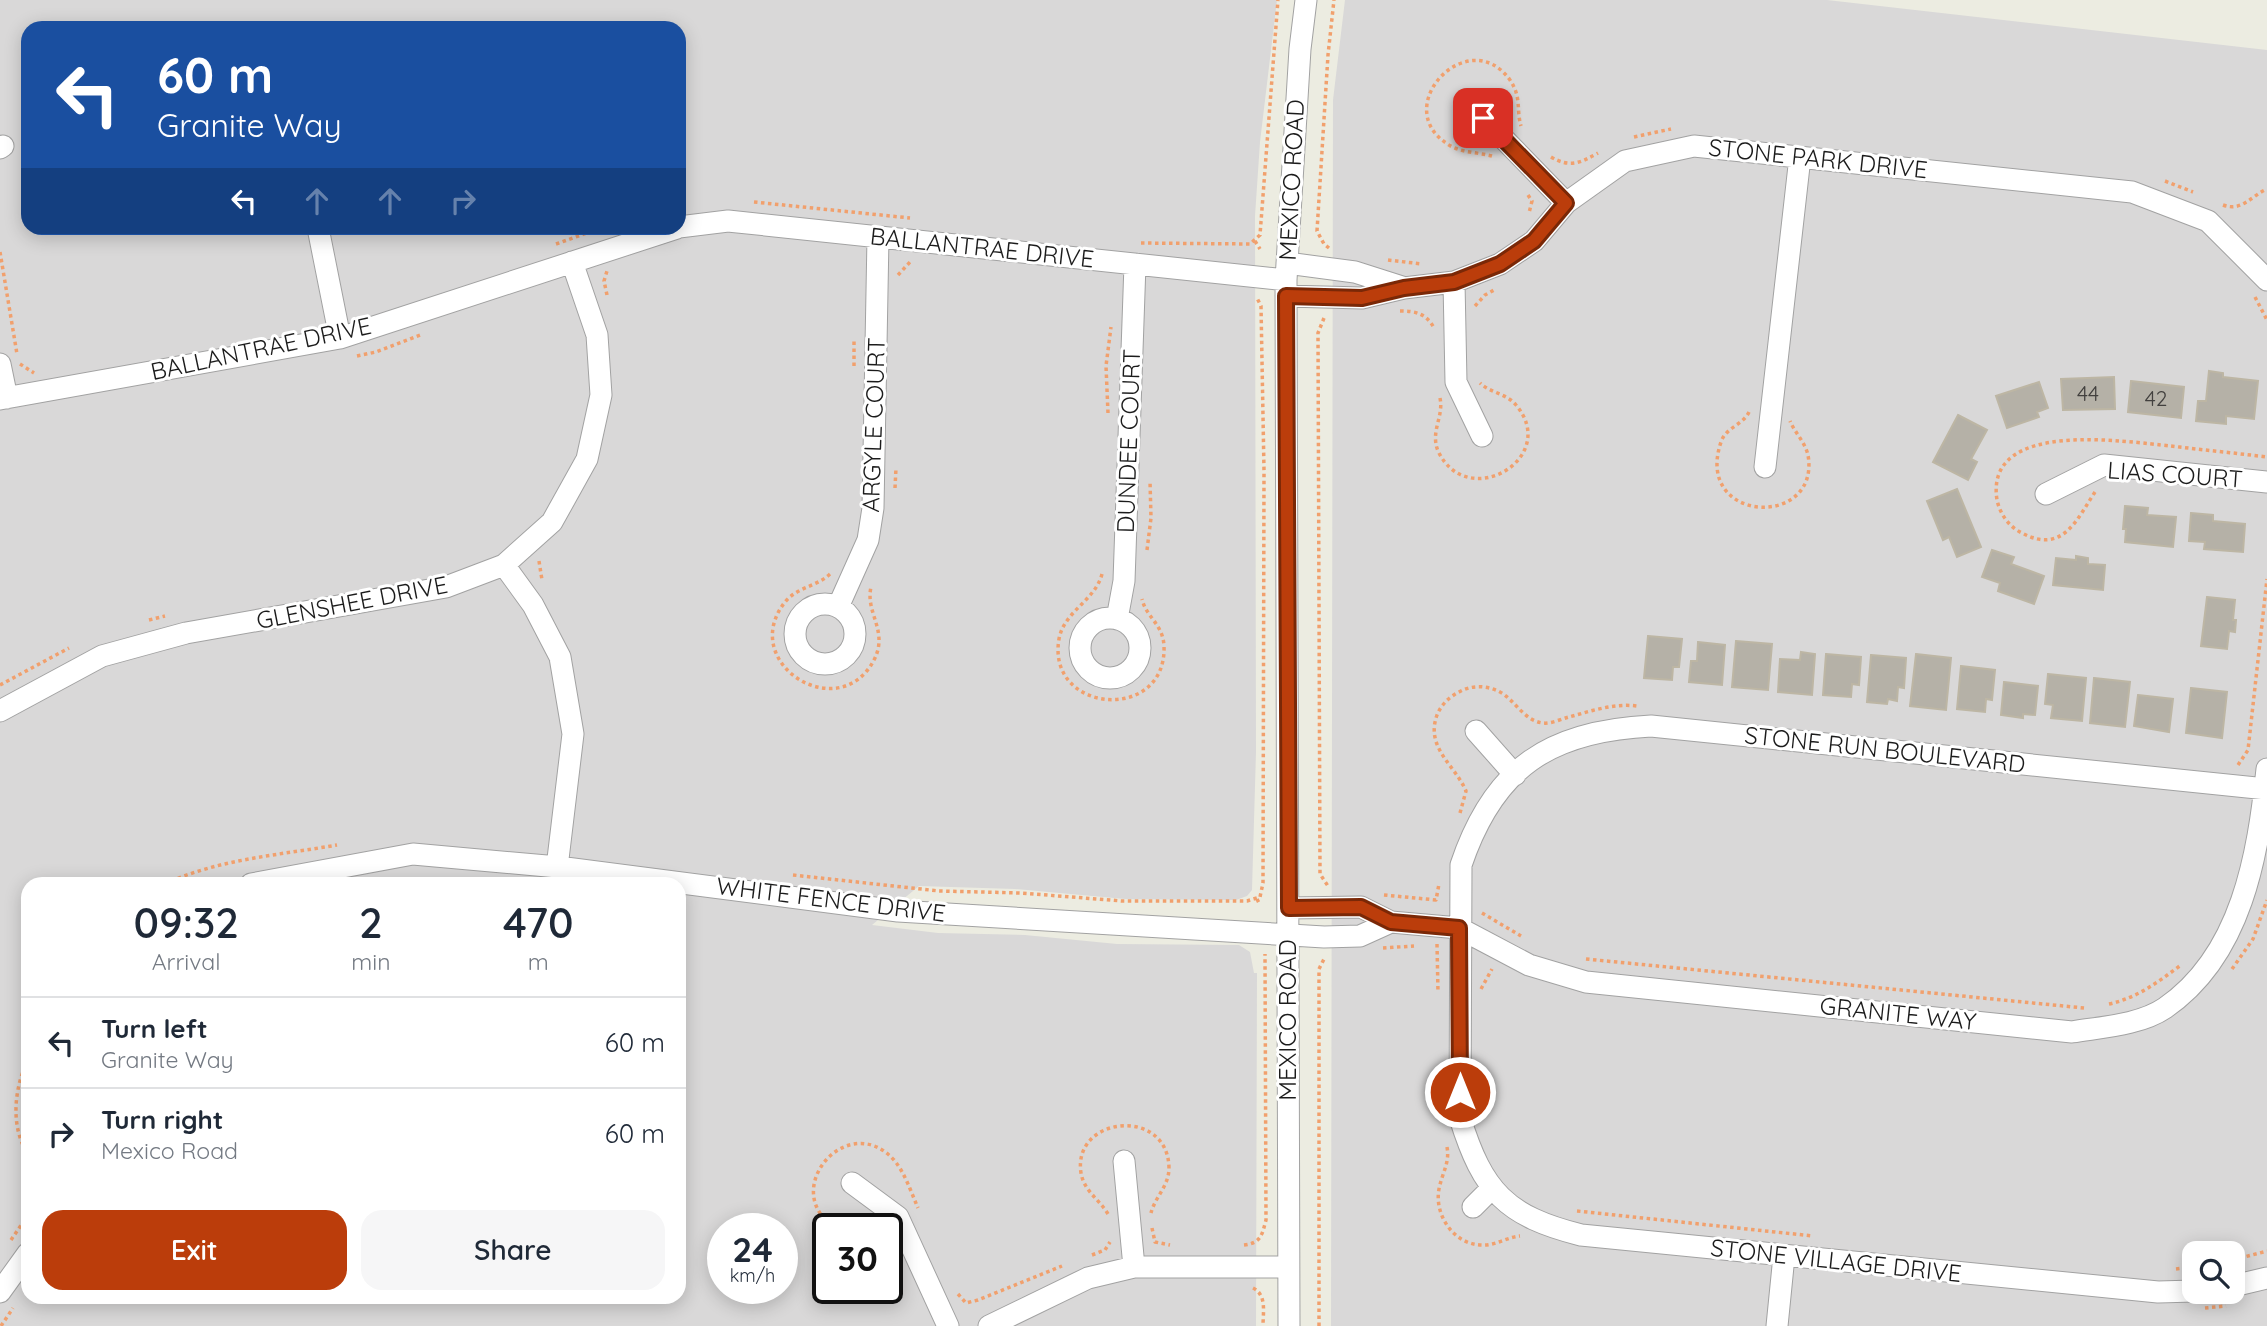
<!DOCTYPE html>
<html lang="en">
<head>
<meta charset="utf-8">
<style>
	body { margin:0; font-family:Quicksand,sans-serif; background:#f6f6f7; color:#1f2937; height:100vh; display:flex; flex-direction:column; font-size:26px; white-space:nowrap }
	* { box-sizing:border-box; margin:0 }
	p { font-size:23px; color:#747a83 }
	.icon { flex:none; width:38px; height:38px; fill:none; stroke:currentColor; stroke-width:2; stroke-linecap:round; stroke-linejoin:round }
	.map { position:relative; flex:1; overflow:hidden }
	.drawer { position:absolute; left:21px; top:877px; width:665px; height:427px; display:flex; flex-direction:column; background:#fff; border-radius:21px; box-shadow:0 4px 18px #0003 }
	.drawer>* { flex:none }
	.hud { position:absolute; left:21px; top:21px; width:665px; height:214px; border-radius:21px; box-shadow:0 4px 18px #0003; background:#1a4fa0; color:#fff; overflow:hidden }
	.controls { position:absolute; left:2182px; top:1241px; display:grid; gap:14px }
	.controls a { display:grid; place-items:center; width:63px; height:63px; border-radius:14px; background:#fff; box-shadow:0 4px 18px #0003; font-size:35px }
	.speed { position:absolute; left:707px; top:1213px; display:flex; gap:14px; font-size:35px; font-weight:700; text-align:center }
	.speed>* { display:grid; place-content:center; width:91px; height:91px; border-radius:50%; background:#fff; box-shadow:0 4px 18px #0003; line-height:1 }
	.speed small { font-size:18px; font-weight:400 }
	.speed .limit { border:4px solid #111; border-radius:10px; background:#fff; color:#111 }
	.pin { position:absolute; display:grid; place-items:center; width:60px; height:60px; color:#fff; margin:-30px; border-radius:14px; box-shadow:0 4px 10px #0006 }
	.me { position:absolute; width:77px; margin:-38px; rotate:0deg; stroke-linejoin:round; filter:drop-shadow(0 0 5px #0008) }
	.turn { display:flex; align-items:center; gap:24px; height:147px; padding:0 21px; font-size:32px }
	.turn .icon { width:91px; height:91px; stroke-width:2.5 }
	.turn b { display:block; font-size:49px; line-height:60px }
	.lanes { display:flex; align-items:center; height:66px; padding:0 21px; background:#0003; justify-content:center; gap:35px; direction:ltr }
	.lanes .off { opacity:.35 }
	.eta { display:flex; justify-content:space-evenly; align-items:center; height:119px; text-align:center }
	.eta b { font-size:42px; font-weight:600; line-height:49px }
	.button { display:flex; gap:14px; margin-top:auto; padding:14px 21px }
	.button a { flex:1; height:80px; border-radius:21px; background:#bb3d0b; color:#fff; font-size:28px; font-weight:600; line-height:80px; text-align:center }
	.button a+a { background:#f6f6f7; color:#1f2937 }
	ul { padding:0; list-style:none }
	li { display:flex; align-items:center; gap:21px; height:91px; padding:0 21px; border-top:2px solid #e0e1e3 }
	li div { flex:1 }
	li b { display:block; font-size:26px }
	li em { font-style:normal }
	.map>svg:first-child { display:block }
	.residential { fill:#d9d8d8; fill-rule:evenodd }
	.building { fill:#b5b1a7; stroke:#bdb6a4; stroke-width:2 }
	.lines { fill:none; stroke-linecap:round; stroke-linejoin:round }
	.minor-casing { stroke:#a2a2a2; stroke-width:23 }
	.path { stroke:#f1a06d; stroke-width:3.5; stroke-dasharray:3.5 3.5; stroke-linecap:butt }
	.minor { stroke:#fff; stroke-width:21 }
	.route-casing { stroke:#7a2807; stroke-width:18 }
	.route { stroke:#bb3d0b; stroke-width:12 }
	.labels { text-anchor:middle; stroke-width:6; stroke-linejoin:round; paint-order:stroke }
	.number-label { font-size:21px; fill:#42403e }
	.street-label { font-size:24px; fill:#1b1b1b; stroke:#fff }
</style>
</head>
<body>
<div class="map">
<svg width="2267" height="1326" viewBox="0 0 2267 1326">
	<rect width="100%" height="100%" fill="#ecece1"/>
	<path class="residential" d="M0,0H1277L1260,142L1255,216L1256,752L1252,890L1247,896L1236,900L1125,899L1015,889L919,886L872,925L938,933L1025,935L1117,944L1239,945L1250,952L1254,973H1257L1256,1326H0ZM28,28H679V228H28ZM28,884H679V1297H28ZM723,1228H782V1288H723ZM828,1228H887V1288H828Z
		M1345,0H1827L2267,50V1326H1331L1333,100ZM2194,1253H2233V1292H2194Z"/>
	<path class="building" d="M2209,371L2223,373V377L2258,381L2254,419L2226,416V424L2196,421L2198,401H2206Z
		M2114,377L2115,409L2063,410L2061,379Z
		M2131,381L2184,387L2181,418L2128,412Z
		M2039,382L2048,408L2037,412L2039,417L2007,428L1996,396Z
		M1958,415L1987,430L1971,459L1977,462L1968,480L1933,462Z
		M1957,489L1981,547L1957,557L1949,537L1943,540L1927,501Z
		M2125,506L2148,508L2147,515L2176,517L2173,547L2125,542L2126,529H2123Z
		M2191,513L2213,515V521L2245,524L2243,552L2204,549L2205,542L2189,541Z
		M1992,550L2014,557L2011,564L2044,576L2034,604L1998,591L2000,583L1982,577Z
		M2076,556L2088,558V564L2105,565L2103,590L2053,585L2056,558L2076,560Z
		M2207,597L2235,600L2233,620H2236L2235,632L2229,631L2227,649L2201,646Z
		M1648,636L1682,639L1679,667H1673L1672,680L1644,678Z
		M1736,641L1772,644L1768,690L1732,687Z
		M1698,642L1725,645L1722,685L1689,682L1691,661H1697Z
		M1801,652L1815,654L1812,695L1778,692L1780,659L1800,660Z
		M1826,654L1861,657L1859,685L1852,684L1851,697L1823,695Z
		M1916,654L1951,658L1946,710L1910,706Z
		M1871,655L1906,658L1904,688L1898,687L1897,701L1888,699L1887,704L1867,702Z
		M1961,666L1995,670L1992,700L1986,699L1985,712L1957,709Z
		M2048,674L2086,678L2082,721L2051,718L2053,705L2045,704Z
		M2094,678L2130,682L2125,727L2090,723Z
		M2004,682L2038,686L2035,715L2023,714V718L2001,715Z
		M2191,688L2227,692L2222,738L2186,733Z
		M2138,695L2173,699L2169,732L2134,726Z"/>
	<g class="lines">
		<g class="minor-casing">
			<path id="minor" d="M1466,100L1566,203
				M0,148L3,146
				M679,227L728,221L1286,280
				M318,228L340,338
				M1287,263L1355,272L1402,287
				M1454,282L1456,382L1482,436
				M1286,296L1362,298L1404,288L1454,282L1500,264L1534,241L1566,203L1625,161L1694,146L2132,192L2208,221L2267,280
				M0,364L7,398
				M0,399L340,338L677,228
				M1765,467L1800,157
				M2046,494L2104,465L2267,482
				M504,565L533,605L560,657L573,734L555,884
				M795 634a30 30 0 1 1 60 0a30 30 0 1 1-60 0Z
				M838,607L868,540L873,508L878,237
				M1080 648a30 30 0 1 1 60 0a30 30 0 1 1-60 0Z
				M1117,619L1124,581L1135,264
				M0,711L102,656L186,633L446,587L504,565L552,522L587,459L601,395L597,335L572,262
				M1476,731L1515,775
				M251,884L413,854L558,867L898,911L1324,937L1360,936L1391,922
				M1288,908L1361,907L1391,922L1459,928L1529,965L1586,982L2072,1032C2102,1027 2140,1025 2165,1008C2242,955 2258,855 2267,769
				M1124,1161L1134,1267
				M852,1183L898,1217L948,1326
				M1473,1207L1492,1188
				M2233,1286L2267,1278
				M2194,1291L2158,1292L1581,1235C1506,1216 1483,1192 1460,1118L1461,865C1494,767 1550,731 1651,726L2267,789
				M0,1292L28,1253
				M989,1326L1088,1278L1134,1267H1288
				M1289,1326L1286,280L1300,49L1306,0
				M1777,1326L1784,1256"/>
		</g>
		<path class="path" d="M1634,137L1671,129
			M1492,156C1477,152 1459,153 1446,143C1390,105 1469,23 1510,80C1522,98 1516,109 1521,126
			M1551,157C1570,168 1580,163 1598,153
			M2165,181L2193,192
			M1528,195L1532,201L1529,213
			M754,202L910,218
			M2223,205C2242,212 2251,196 2267,189
			M1255,241L1260,249
			M1141,243L1250,244L1260,235L1278,0
			M556,244L601,228
			M1329,248L1324,244L1317,231L1328,55L1334,0
			M0,252L17,354
			M1388,260L1422,264
			M898,275L911,261
			M607,295L604,281L607,271
			M2255,297L2267,320
			M1475,306L1485,295L1496,289
			M1400,311C1415,311 1426,313 1434,328
			M1324,318L1318,333L1320,874L1328,886
			M357,356L376,352L423,334
			M20,364L34,373
			M854,366V339
			M1440,398C1444,417 1430,431 1438,451C1467,513 1561,458 1516,405C1506,393 1490,393 1480,383
			M1749,412C1743,425 1726,427 1721,442C1693,524 1821,529 1808,455C1805,442 1795,433 1790,421
			M1108,413L1106,366L1111,327
			M895,488L896,468
			M2095,492C2077,519 2063,555 2022,533C2009,527 2000,514 1997,500C1984,418 2127,442 2171,446C2203,450 2235,453 2267,457
			M1147,550L1151,518L1150,481
			M539,561L542,580
			M830,574C816,587 797,587 785,602C737,663 839,727 874,660C889,631 865,613 871,587
			M1102,574C1095,601 1064,611 1059,639C1046,714 1167,723 1164,646C1163,624 1146,617 1142,599
			M149,620L165,616
			M0,685L69,648
			M2238,765L2248,750L2267,579
			M1460,813L1466,791C1455,765 1425,748 1437,715C1441,705 1449,697 1459,692C1471,685 1487,685 1500,692C1515,700 1524,721 1543,723C1551,724 1561,719 1569,717C1591,711 1614,703 1637,706
			M793,875L939,891L1021,893L1122,901H1247L1260,897L1263,883L1264,471L1261,306L1257,298
			M165,884C218,859 280,855 337,845
			M1384,895L1436,900L1439,884
			M1257,899L1260,905
			M1482,913L1521,936
			M1437,944L1438,992
			M1383,948L1414,946
			M1586,959L2084,1008
			M2232,969L2253,939L2267,900
			M1481,989L1492,969
			M2109,1004C2137,998 2158,982 2181,965
			M28,1060C14,1088 10,1127 28,1154
			M1447,1147C1450,1163 1442,1173 1439,1189C1434,1215 1454,1246 1484,1245C1496,1245 1508,1237 1520,1236
			M1577,1211L1813,1236
			M1108,1214C1099,1199 1084,1191 1081,1173C1072,1116 1168,1106 1169,1168C1169,1186 1155,1197 1151,1213
			M836,1228C777,1192 847,1108 894,1160C905,1173 911,1192 918,1208
			M1152,1228L1155,1242L1170,1245
			M11,1240L28,1215
			M1244,1245C1261,1243 1262,1235 1266,1220L1265,954
			M1092,1255L1105,1250L1110,1242
			M2233,1260L2267,1251
			M2176,1269L2194,1267
			M1253,1288C1267,1295 1263,1312 1263,1326
			M958,1294L966,1303L978,1300L1062,1266
			M2205,1308L2226,1306
			M1,1326L13,1308
			M1319,1326V969L1325,957"/>
		<use href="#minor" class="minor"/>
	</g>
	<g class="lines">
		<g class="route-casing">
			<path id="route" d="M1460,1092L1459,928L1391,922L1361,907L1289,908L1286,296L1362,298L1404,288L1454,282L1500,264L1534,241L1566,203L1483,118"/>
		</g>
		<use href="#route" class="route"/>
	</g>
	<g class="labels">
		<g class="number-label">
			<text x="2088" y="401">44</text>
			<text x="2156" y="406">42</text>
		</g>
		<g class="street-label">
			<text transform="translate(1818 159) rotate(6)" y="8">STONE PARK DRIVE</text>
			<text transform="translate(1292 180) rotate(-87)" y="8">MEXICO ROAD</text>
			<text transform="translate(982 248) rotate(6)" y="8">BALLANTRAE DRIVE</text>
			<text transform="translate(261 349) rotate(-12)" y="8">BALLANTRAE DRIVE</text>
			<text transform="translate(874 425) rotate(-88)" y="8">ARGYLE COURT</text>
			<text transform="translate(1129 441) rotate(-88)" y="8">DUNDEE COURT</text>
			<text transform="translate(2175 475) rotate(4)" y="8">LIAS COURT</text>
			<text transform="translate(352 603) rotate(-11)" y="8">GLENSHEE DRIVE</text>
			<text transform="translate(1885 750) rotate(6)" y="8">STONE RUN BOULEVARD</text>
			<text transform="translate(831 900) rotate(7)" y="8">WHITE FENCE DRIVE</text>
			<text transform="translate(1898 1014) rotate(6)" y="8">GRANITE WAY</text>
			<text transform="translate(1288 1020) rotate(-90)" y="8">MEXICO ROAD</text>
			<text transform="translate(1836 1261) rotate(6)" y="8">STONE VILLAGE DRIVE</text>
		</g>
	</g>
</svg>
<div class="controls">
<a><svg class="icon" aria-label="search" viewBox="0 0 24 24"><circle cx="10" cy="10" r="6"/><path d="M15 15l6 6"/></svg></a>
</div>
<div class="speed"><div>24<small>km/h</small></div><div class="limit">30</div></div>
<div class="pin" style="left:1483px;top:118px;background:#d93025"><svg class="icon" aria-label="arrive" viewBox="0 0 24 24"><path d="M6 21V4h12l-3 4 3 4H6"/></svg></div>
<svg class="me" style="left:1460px;top:1092px" viewBox="-20 -20 40 40"><circle r="17" fill="#bb3d0b" stroke="#fff" stroke-width="3"/><path d="M0-11L8 9 0 5-8 9z" fill="#fff"/></svg>
<div class="hud">
<div class="turn"><svg class="icon" aria-label="left" viewBox="0 0 24 24"><path d="M17 20v-9H6M10 6l-5 5 5 5"/></svg><div><b>60 m</b>Granite Way</div></div>
<div class="lanes"><svg class="icon" aria-label="left" viewBox="0 0 24 24"><path d="M17 20v-9H6M10 6l-5 5 5 5"/></svg><svg class="icon off" aria-label="ahead" viewBox="0 0 24 24"><path d="M12 20V5M6 11l6-6 6 6"/></svg><svg class="icon off" aria-label="ahead" viewBox="0 0 24 24"><path d="M12 20V5M6 11l6-6 6 6"/></svg><svg class="icon off" aria-label="right" viewBox="0 0 24 24"><path d="M7 20v-9h11M14 6l5 5-5 5"/></svg></div>
</div>
<section class="drawer">
<div class="eta">
<div><b>09:32</b><p>Arrival</p></div>
<div><b>2</b><p>min</p></div>
<div><b>470</b><p>m</p></div>
</div>
<ul>
<li><svg class="icon" aria-label="left" viewBox="0 0 24 24"><path d="M17 20v-9H6M10 6l-5 5 5 5"/></svg><div><b>Turn left</b><p>Granite Way</p></div><em>60 m</em></li>
<li><svg class="icon" aria-label="right" viewBox="0 0 24 24"><path d="M7 20v-9h11M14 6l5 5-5 5"/></svg><div><b>Turn right</b><p>Mexico Road</p></div><em>60 m</em></li>
</ul>
<div class="button"><a>Exit</a><a>Share</a></div>
</section>
</div>
</body>
</html>
